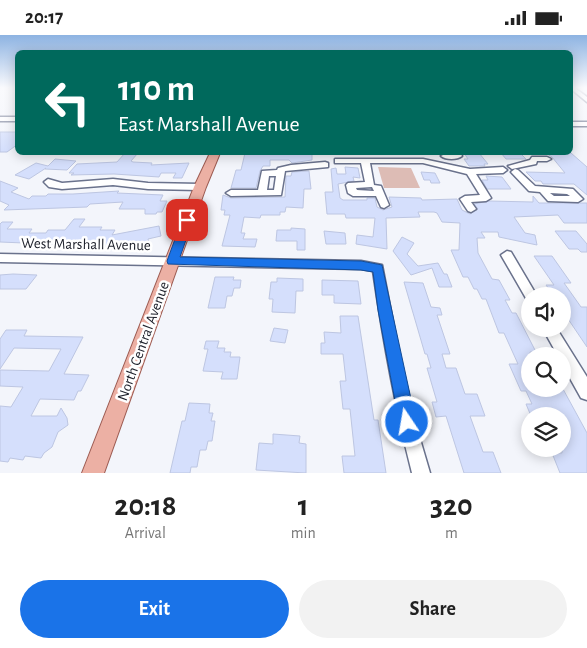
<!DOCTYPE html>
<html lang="en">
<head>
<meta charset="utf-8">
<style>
	body { margin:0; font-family:"Alegreya Sans",sans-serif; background:#f2f2f2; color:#222; height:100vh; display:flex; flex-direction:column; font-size:19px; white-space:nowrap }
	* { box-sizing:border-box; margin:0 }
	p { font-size:16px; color:#767676 }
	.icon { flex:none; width:28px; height:28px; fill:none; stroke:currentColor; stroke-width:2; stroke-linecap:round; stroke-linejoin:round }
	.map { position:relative; height:438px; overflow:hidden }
	.details { display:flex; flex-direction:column; background:#fff; flex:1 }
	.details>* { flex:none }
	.guide { position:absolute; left:15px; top:15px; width:558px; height:105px; border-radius:8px; box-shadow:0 2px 12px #0003; background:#00695c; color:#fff; overflow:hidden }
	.fabs { position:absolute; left:521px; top:252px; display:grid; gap:10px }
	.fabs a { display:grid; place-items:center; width:50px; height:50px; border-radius:50%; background:#fff; box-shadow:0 2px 12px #0003; font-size:25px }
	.pin { position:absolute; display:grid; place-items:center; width:42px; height:42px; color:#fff; margin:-21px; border-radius:10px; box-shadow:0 2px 8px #0006 }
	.me { position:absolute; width:55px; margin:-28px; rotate:348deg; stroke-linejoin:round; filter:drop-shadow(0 0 4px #0008) }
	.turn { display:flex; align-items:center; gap:18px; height:105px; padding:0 20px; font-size:22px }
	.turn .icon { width:65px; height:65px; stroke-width:2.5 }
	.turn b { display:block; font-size:35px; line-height:42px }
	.eta { display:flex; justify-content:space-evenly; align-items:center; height:85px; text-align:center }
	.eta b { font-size:30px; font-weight:600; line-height:35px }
	.primary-button { display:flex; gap:10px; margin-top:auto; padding:10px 20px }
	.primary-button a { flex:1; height:58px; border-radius:30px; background:#1a73e8; color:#fff; font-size:20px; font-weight:600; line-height:58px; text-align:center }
	.primary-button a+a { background:#f2f2f2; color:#222 }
	.status { display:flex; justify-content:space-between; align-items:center; height:35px; padding:0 25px; background:#fff; direction:ltr }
	.status svg { height:14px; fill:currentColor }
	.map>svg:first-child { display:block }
	.green { fill:#ddbcb5 }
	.building { fill:#d5dffc; stroke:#bdc6e2 }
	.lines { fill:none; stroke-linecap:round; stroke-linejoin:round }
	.minor-casing { stroke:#6a728c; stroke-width:3 }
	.major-casing { stroke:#9d5c53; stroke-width:2 }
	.minor { fill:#fff; fill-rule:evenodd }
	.major { fill:#ecb0a4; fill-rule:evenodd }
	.route { fill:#1a73e8; stroke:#114b97 }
	.labels { text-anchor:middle; stroke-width:5; stroke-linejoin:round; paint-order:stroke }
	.street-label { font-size:15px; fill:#20232d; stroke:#fff }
</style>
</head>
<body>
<div class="status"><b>20:17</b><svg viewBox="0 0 49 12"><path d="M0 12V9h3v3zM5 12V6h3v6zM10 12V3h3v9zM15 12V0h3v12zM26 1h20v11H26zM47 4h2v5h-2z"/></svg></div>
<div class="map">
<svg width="587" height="438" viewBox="0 0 587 438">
	<rect width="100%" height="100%" fill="#f3f5fb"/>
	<path class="green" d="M378,132L411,133L420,153H384Z"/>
	<path class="building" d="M0,97H18V109L7,117H0Z
		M125,118H138L131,126L133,127L152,128L151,130L189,128L182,143H173L176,138H161L159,142L114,139L71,140L74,138H69L77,129L117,127Z
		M245,118H312V125L292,128L289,125H270V131H263L260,136L256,153H231L236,135H241Z
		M464,118H479L488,129H484L485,131H469L464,124H468Z
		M501,118H520L526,124H506Z
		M545,118H571L587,132V160L574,149H543L541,146H535L526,137L565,138L552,122Z
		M55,124L76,126L67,135L45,134L46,133L29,144L15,140L36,128L48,131Z
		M345,132L358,133L360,143L353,142L354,146L338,149L340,163L343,165H367V163H375L377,172L383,175L392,172L389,162L421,163L422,165L457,164L462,175L470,179L478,174L474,169L489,166L533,167V161L539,168H587V188H564L558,180L514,182L525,198L535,200L537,210L499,202L498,197H481L485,203H477L478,218L492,244L499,245L510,265H505L512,278H516L536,317H530V354H563L587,398V438H560L552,418H562V381H531L526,369H532L526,356H521L509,329H518L504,298H499L486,264H482L477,254H474L468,242H463L451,215H459L460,188L442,187L437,178L434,177H418L420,182L386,183L387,214L356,209L357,200L373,202L375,183H346L345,179H327L325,157H333L331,134L336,133L337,139H346Z
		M309,136L311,154H304L303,173L286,172L285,177H280V180H261L260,183L244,182L241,198H245L243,204H257L255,212L222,211L230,180H224L225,175H221L223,160L231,163L285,162L286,141H291L292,137Z
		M421,137L435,138L440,148H431L430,145H424Z
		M486,141L502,142L511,154H487L482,145H488Z
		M0,146L18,153L11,157L29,164L32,161H46L48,159H73L119,156L117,158L163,160L160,166H167L162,177H157L156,179H145V174H119L123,167L90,169L87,172L4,175L9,170L0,166Z
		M74,184H85L79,192H102L100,195H115L112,200L159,191L161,201L148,204L149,209L141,210L140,207L120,212L0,207V189L2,187H13L7,194H32L29,198H46L48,195H65Z
		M291,193L305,194V215H297V206H276L277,195H291Z
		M324,196L345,198L346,209H326Z
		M555,196H576L587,209V217H581L578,214H569Z
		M402,202L414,208L407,219L418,231L438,228L444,239H447L452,252H439L432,233L411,240L393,216Z
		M534,221H552L571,248H564L581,272H587V312L562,275V261H554L546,250H554Z
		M0,240L13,239L37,240L26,254H0Z
		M215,242H234L233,245H241L240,253H234L232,261H227L225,273H208Z
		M277,243L303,244V256H296L295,278L272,277L273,264H269L271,247H277Z
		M322,245L358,246L361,269L334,268V260H322Z
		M404,247L423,248L431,272L440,273L442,280H437L450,319H442L446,333H456L465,359H477L485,381H470L483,417H493L501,438H464L446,381L436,382L432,367H437L427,333H431L427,319H425Z
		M340,281H358L374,385H378L386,438H344L342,421H355L350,374H343L340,346H346L343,319H321V308H325L324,297L341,298Z
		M274,293L288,295L285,308L270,306Z
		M6,295H27L24,301L83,302L64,339L89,340L81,356H78L74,365L40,364L31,381H57L61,373L67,383L68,390L58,397L52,412L44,418L41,423L25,421L23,425L10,423L8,427L0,426V371L11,372L23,352L0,351V335L49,336L61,314L14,313L0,334V304Z
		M206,306H219L217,313H225L224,317H231L230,322H240L237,344H221L223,337L203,336L208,314H204Z
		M189,368L210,369L209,378H213L211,386H215L212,406H208L206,415H200L197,432H191L190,438H170L182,386H185Z
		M273,399L300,401L299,408L306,409V438L256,435L259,408L273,409Z"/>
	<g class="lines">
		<g class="minor-casing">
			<path id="minor" d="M570,53H575L587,62V67Z
				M0,82H18V86H0Z
				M570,87H587V91H570Z
				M460,118L462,121C457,125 446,125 441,121L445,119Z
				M532,122H547L551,124L547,126H537L536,129L512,134L508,131L530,125Z
				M335,124H423L470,134L503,132L507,135L503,138L476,139L491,163L486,166L471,167L476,174L471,177L468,176L460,164L465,161L480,160L467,139L423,128H370L374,150L381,151L389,170L384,173L381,172L376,161H353L348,158L346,150L348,148L365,147L361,128H335ZM372,152L374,156L357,155L356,153Z
				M325,127L328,128V132L285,136L281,160L231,161L226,158L231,155H258L262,136L277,135L278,133L291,130ZM269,141H276L274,155H267Z
				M515,134L518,135L535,151L573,154L583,164L578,167L548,166L540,157L529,156L511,137ZM550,158L567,159L570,161H554Z
				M48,144L62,148L113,144L148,148L200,149L205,152L200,155L148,154L113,150L62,154L49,152L44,147Z
				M507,216L511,217L537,261H530V266L527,265L501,220Z
				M0,219L361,226L382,230L399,318L415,387L430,438H412C395,371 383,305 373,236L361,234L0,227Z
				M543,294H557L587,342V365L581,363L562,329V321H558Z"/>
		</g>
		<g class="major-casing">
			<path id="major" d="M210,118H220L206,152L104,438H82L194,152Z"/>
		</g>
		<use href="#minor" class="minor"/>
		<use href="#major" class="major"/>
	</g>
	<linearGradient id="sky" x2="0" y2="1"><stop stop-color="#8db3e2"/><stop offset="0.46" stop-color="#fafafd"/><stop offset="1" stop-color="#fafafd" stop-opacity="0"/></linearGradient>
	<rect width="587" height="115" fill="url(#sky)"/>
	<path class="route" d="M187,182L193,185L180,222L361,226L382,230L416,387L413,393L407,396L401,393L399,387L378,275L373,237L361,235L168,229L167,226L182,185Z"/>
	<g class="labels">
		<g class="street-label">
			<text transform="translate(86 209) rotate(1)" y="5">West Marshall Avenue</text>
			<text transform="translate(143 306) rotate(-70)" y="5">North Central Avenue</text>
		</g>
	</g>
</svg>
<div class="fabs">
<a><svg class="icon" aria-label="sound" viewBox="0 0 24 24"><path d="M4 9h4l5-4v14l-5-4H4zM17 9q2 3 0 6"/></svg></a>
<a><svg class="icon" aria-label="search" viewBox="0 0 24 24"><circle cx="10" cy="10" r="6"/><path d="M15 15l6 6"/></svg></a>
<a><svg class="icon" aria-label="layers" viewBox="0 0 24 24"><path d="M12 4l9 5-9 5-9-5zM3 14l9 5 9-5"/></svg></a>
</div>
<div class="pin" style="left:187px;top:185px;background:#d93025"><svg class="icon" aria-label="arrive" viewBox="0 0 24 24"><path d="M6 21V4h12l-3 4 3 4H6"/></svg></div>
<svg class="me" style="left:407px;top:387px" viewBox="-20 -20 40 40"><circle r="17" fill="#1a73e8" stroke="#fff" stroke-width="3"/><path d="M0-11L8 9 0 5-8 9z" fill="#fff"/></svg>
<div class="guide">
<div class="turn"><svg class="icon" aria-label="left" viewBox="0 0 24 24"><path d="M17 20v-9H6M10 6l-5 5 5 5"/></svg><div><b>110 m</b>East Marshall Avenue</div></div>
</div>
</div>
<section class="details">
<div class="eta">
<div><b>20:18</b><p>Arrival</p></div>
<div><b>1</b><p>min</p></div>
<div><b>320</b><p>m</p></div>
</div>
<div class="primary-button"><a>Exit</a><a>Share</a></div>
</section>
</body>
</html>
